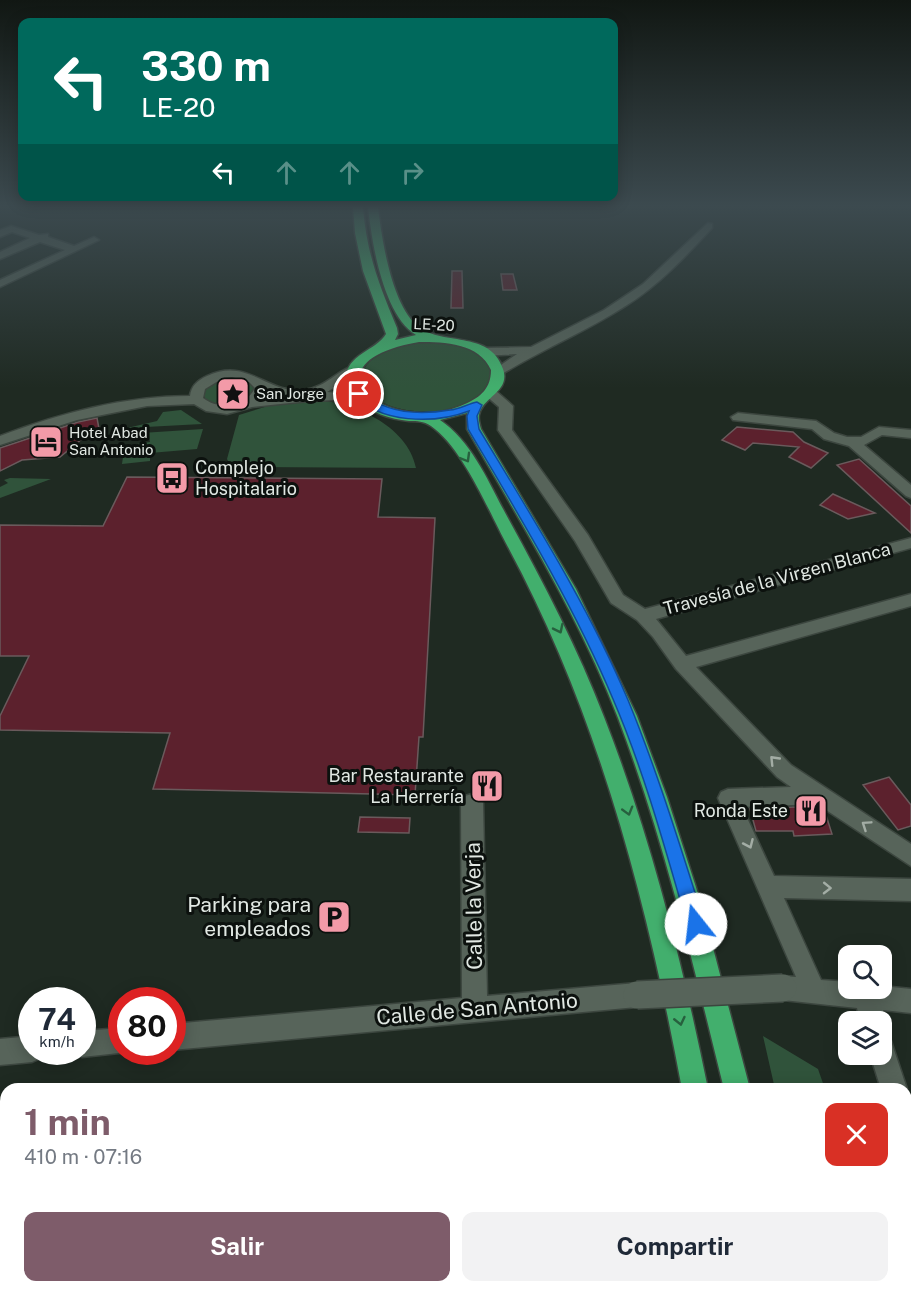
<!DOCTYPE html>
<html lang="es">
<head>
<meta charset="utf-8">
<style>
	body { margin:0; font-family:"Public Sans",sans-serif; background:#f2f2f3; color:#1f2937; height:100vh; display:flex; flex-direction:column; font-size:22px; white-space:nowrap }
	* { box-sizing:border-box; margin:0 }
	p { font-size:20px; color:#747a83 }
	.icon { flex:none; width:33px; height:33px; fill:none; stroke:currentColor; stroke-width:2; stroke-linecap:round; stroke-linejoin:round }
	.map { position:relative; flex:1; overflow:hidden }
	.details { position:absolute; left:0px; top:1083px; width:912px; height:210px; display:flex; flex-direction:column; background:#fff; border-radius:18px 18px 0 0; box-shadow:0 3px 15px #0003 }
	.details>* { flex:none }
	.hud { position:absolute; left:18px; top:18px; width:600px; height:183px; border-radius:12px; box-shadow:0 3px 15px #0003; background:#00695c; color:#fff; overflow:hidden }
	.controls { position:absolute; left:838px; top:945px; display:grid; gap:12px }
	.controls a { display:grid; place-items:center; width:54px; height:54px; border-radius:12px; background:#fff; box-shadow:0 3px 15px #0003; font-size:30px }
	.speed { position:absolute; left:18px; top:987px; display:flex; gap:12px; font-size:30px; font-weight:700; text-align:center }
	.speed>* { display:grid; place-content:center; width:78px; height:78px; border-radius:50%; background:#fff; box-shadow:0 3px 15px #0003; line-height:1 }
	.speed small { font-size:15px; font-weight:400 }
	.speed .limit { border:9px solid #d22; background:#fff; color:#111 }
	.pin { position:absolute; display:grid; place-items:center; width:51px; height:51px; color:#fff; margin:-26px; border:3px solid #fff; border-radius:50%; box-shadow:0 2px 6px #0007 }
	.me { position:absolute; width:66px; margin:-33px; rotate:344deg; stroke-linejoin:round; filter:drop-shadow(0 0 4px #0008) }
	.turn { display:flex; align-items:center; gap:21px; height:126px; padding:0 24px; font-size:27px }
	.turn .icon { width:78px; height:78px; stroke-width:2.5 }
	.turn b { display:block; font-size:42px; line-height:51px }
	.lanes { display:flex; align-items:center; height:57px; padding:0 24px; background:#0003; justify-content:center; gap:30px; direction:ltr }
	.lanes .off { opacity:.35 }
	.round { display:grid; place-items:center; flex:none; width:63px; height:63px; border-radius:12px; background:#f2f2f3 }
	.summary { display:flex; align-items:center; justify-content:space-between; height:102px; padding:0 24px }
	h1 { font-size:36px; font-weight:700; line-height:45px; color:#7e5c6a }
	.primary-button { display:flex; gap:12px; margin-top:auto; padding:12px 24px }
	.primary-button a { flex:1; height:69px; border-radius:12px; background:#7e5c6a; color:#fff; font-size:24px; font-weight:700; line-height:69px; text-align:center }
	.primary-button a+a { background:#f2f2f3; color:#1f2937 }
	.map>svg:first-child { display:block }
	.green { fill:#30533b }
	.building { fill:#5c212d; stroke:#6a5a5c; stroke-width:1.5 }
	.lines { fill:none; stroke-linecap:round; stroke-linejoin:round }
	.street-casing { stroke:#3c463f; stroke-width:3 }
	.highway-casing { stroke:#3c463f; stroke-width:3 }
	.street { fill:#57645a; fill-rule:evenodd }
	.highway { fill:#42af6d; fill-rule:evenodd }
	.street-bridge-casing { stroke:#3c463f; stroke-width:30; stroke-linecap:butt }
	.street-bridge { stroke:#57645a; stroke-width:27 }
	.oneway { stroke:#27603e }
	.oneway2 { stroke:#a3ada5 }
	.route { fill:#1a73e8; stroke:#114b97; stroke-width:1.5 }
	.labels { text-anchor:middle; stroke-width:6; stroke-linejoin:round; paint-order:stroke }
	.far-street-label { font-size:15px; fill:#e1e8e3; stroke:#0c110e }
	.far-poi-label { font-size:15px; fill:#e1e8e3; stroke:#0c110e; text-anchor:start }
	.poi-label { font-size:18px; fill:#e1e8e3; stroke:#0c110e; text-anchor:end }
	.street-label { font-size:18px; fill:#e1e8e3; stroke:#0c110e }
	.near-poi-label { font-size:21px; fill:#e1e8e3; stroke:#0c110e; text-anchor:end }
	.near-street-label { font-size:21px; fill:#e1e8e3; stroke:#0c110e }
</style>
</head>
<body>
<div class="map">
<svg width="911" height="1293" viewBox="0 0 911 1293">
	<rect width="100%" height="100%" fill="#1f2a22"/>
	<path class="green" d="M423,342C442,342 497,347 493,377C490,391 481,397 469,403C444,416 384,416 367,389C347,357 404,344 423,342Z
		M234,378C242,379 252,380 254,390C246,404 209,416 203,393C209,382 222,379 234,378Z
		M311,400C350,400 408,425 416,468L241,467L229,463L227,459L239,415L268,406Z
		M181,410L202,424L127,428L157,421L163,412Z
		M203,429L197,449L150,453V461L122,464L123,457L137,444L150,442L149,437L124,440L126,434Z
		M10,478L51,479L0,498V487L8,483L4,480Z
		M763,1036L818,1069L825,1089H775Z
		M818,1287H881L882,1293H819Z"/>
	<path class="building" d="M452,271H462L463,308H451Z
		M501,274H513L517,290H503Z
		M97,418L100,434H88L60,457L22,460L0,471V448L78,422Z
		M737,427L793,432L804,442L828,453L811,468L789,457L799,447L753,443L745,450L722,440Z
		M859,459L911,506V533L837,465Z
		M127,477L382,479L378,517L435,518L423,737H419L415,795L153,789L170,733L0,730V716L29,656H0V525L103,526Z
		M833,494L875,513L848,519L820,505Z
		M889,777L911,805V826L898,830L863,785Z
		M793,807H818L825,812L832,834L794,836L793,831H756L750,809Z
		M360,817L410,818L409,833L358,832Z"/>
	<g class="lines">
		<g class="street-casing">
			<path id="street" d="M708,223L712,224V228C686,256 659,285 627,305C587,331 543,349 502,374H494L492,371L517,354L483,356L477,352L483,348L531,347L604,310L643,284Z
				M11,226L39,235L48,234V237L74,246L94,237L99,240L0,287V280L65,250L40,242L0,259V252L30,238L12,232L0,237V230Z
				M354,366L360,370L358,373L327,392L352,394L371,398L373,401L371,404L337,400L309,401L252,407L227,414L206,411L194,404L147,406L77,420L0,445V436C61,413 124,396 190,396C191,386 198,380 207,376C248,357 266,394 304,390C327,387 337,370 354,366ZM232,377L249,382L255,388C246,407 220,411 203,398L205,389L223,378ZM267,391L281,396L264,398Z
				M491,390L496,391L513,406L512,430L588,535L623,595L645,609L911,538V548L656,619L686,656L911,594V606L696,667L791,765L911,844V866L817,804L742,807L774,876L911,879V901L784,898L821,980L849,982V988H882V986L911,989V1013L883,1010L886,1022L882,1031V1022H860L857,1008L783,1000L774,997L771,988L774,979L783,976L796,977L718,798L721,792L728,789L791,787L777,777L676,669L653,637L637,620L611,603L575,541L498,430L499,407L484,394Z
				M738,413L816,421L834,433L847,437H861L879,427L911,430V438L882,435L864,445L911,485V498L906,496L849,446L824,439L812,429L733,420L731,417Z
				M472,794L479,796L483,803L487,996L637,983L646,986L649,995L646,1004L637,1007L172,1050V1024L462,998L461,803L465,796Z
				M122,1028V1052H128L82,1057L73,1053L82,1052V1031Z
				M32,1036V1052H44L41,1058L32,1062L0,1065V1039Z
				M882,1037L891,1041L907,1089L906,1092V1089H881L870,1054H882Z
				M906,1115L911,1117V1159L906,1157Z"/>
		</g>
		<g class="highway-casing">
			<path id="highway" d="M353,207H363C367,255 379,284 397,328L398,334L395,340L416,335C383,315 372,243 368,207H378C382,240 391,301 416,325C440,347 490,329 503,369C511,392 482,397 479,415C478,419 480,425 481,429L576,589L637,716L667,797L702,906L750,1089H724C693,964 664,839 618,718C579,616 521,523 467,429V413L440,420C473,442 490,486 509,520C544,584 578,649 604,717C651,837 682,962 708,1089H682C647,902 599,716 508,547C489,512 463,448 431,426C423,421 418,421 409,421C390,419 370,413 356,399C352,394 347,385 346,379C346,354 376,351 386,334L363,271L355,233ZM419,342C445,342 479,343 491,370C491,388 481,397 465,404C390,439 297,363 419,342Z
				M713,1287H743L744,1293H714Z
				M762,1287H792L793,1293H763Z"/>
		</g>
		<use href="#street" class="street"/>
		<use href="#highway" class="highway"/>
		<g class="street-bridge-casing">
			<path id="street-bridge" d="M637,995L783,988"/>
		</g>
		<use href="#street-bridge" class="street-bridge"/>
	</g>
	<defs><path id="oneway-chevron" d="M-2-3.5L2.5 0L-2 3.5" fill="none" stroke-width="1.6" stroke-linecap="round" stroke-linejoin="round" transform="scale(1.5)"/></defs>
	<g class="oneway">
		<use href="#oneway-chevron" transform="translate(466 458) rotate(60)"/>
		<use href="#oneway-chevron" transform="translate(559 629) rotate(64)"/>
		<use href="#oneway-chevron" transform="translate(628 811) rotate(74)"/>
		<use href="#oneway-chevron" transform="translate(680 1021) rotate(77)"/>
	</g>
	<g class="oneway2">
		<use href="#oneway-chevron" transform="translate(774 760) rotate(-134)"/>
		<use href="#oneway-chevron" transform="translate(866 825) rotate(-146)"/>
		<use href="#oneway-chevron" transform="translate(749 844) rotate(66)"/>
		<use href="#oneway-chevron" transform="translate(827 888) rotate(1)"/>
	</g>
	<linearGradient id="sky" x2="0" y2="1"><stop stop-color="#111713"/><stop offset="0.53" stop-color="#3c4a4f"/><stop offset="1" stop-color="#3c4a4f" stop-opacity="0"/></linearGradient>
	<rect width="911" height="388" fill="url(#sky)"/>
	<path class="route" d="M355,392H362C386,414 420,415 450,410C459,409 468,404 477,402L482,405L477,416L479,429C532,517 588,605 628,700C658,773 681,849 705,924L703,930L696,933L690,930L687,924C665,848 644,771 613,699C573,604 520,517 468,429L467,416L469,411C435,424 379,424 354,394Z"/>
	<defs>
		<g id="sight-square" transform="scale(1.725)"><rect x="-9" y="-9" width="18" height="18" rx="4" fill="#f39aa8" stroke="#0c110e"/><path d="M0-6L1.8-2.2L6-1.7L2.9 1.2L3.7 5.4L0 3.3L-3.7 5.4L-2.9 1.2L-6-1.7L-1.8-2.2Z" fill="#111"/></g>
		<g id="hotel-square" transform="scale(1.725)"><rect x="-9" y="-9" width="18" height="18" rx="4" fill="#f39aa8" stroke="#0c110e"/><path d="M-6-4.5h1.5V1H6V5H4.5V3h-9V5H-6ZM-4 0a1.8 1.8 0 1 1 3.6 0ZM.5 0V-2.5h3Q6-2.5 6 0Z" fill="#111"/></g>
		<g id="bus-square" transform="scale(1.725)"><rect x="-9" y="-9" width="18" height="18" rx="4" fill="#f39aa8" stroke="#0c110e"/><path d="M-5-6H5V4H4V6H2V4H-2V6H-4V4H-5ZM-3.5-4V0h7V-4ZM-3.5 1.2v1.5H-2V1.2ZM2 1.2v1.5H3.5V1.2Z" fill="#111"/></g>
		<g id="restaurant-square" transform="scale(1.725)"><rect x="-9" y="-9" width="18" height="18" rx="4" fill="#f39aa8" stroke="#0c110e"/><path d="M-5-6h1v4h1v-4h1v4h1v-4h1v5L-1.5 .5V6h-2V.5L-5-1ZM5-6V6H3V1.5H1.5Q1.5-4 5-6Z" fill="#111"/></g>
		<g id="parking-square" transform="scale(1.725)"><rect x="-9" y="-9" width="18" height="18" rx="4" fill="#f39aa8" stroke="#0c110e"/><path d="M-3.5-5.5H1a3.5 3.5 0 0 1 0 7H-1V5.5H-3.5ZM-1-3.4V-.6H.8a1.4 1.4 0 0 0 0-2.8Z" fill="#111"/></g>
	</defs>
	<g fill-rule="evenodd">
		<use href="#sight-square" x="233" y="394"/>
		<use href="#hotel-square" x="46" y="442"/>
		<use href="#bus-square" x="172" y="478"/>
		<use href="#restaurant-square" x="487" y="786"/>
		<use href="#restaurant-square" x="811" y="811"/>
		<use href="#parking-square" x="334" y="917"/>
	</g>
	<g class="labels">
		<g class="far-street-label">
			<text transform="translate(434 325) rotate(3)" y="5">LE-20</text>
		</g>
		<g class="far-poi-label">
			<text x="256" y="399">San Jorge</text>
			<text x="69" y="438">Hotel Abad<tspan x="69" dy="17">San Antonio</tspan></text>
		</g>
		<g class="poi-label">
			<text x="195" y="474" text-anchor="start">Complejo<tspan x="195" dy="21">Hospitalario</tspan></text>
			<text x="464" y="782">Bar Restaurante<tspan x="464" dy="21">La Herrería</tspan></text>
			<text x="788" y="817">Ronda Este</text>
		</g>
		<g class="street-label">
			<text transform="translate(777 579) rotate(-15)" y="6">Travesía de la Virgen Blanca</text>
		</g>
		<g class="near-poi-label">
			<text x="311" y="912">Parking para<tspan x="311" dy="24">empleados</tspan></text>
		</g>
		<g class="near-street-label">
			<text transform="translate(474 906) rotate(-91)" y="7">Calle la Verja</text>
			<text transform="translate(477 1009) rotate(-5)" y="7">Calle de San Antonio</text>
		</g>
	</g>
</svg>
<div class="controls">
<a><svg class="icon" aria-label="search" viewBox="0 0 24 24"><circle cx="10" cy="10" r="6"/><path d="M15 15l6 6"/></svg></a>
<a><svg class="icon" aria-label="layers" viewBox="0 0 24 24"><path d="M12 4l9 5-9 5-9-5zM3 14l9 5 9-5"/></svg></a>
</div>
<div class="speed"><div>74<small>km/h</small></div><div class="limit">80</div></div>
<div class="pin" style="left:359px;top:394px;background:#d93025"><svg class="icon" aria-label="arrive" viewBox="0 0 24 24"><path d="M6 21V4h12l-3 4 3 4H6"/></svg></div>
<svg class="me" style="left:696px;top:924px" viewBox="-20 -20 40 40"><circle r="19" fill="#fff"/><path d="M0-13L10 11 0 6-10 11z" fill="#1a73e8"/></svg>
<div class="hud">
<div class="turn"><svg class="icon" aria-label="left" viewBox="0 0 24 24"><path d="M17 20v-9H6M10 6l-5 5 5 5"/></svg><div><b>330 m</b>LE-20</div></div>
<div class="lanes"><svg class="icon" aria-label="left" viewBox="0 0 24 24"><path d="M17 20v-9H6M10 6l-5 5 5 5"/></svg><svg class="icon off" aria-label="ahead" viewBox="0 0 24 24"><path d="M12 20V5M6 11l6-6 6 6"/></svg><svg class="icon off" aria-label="ahead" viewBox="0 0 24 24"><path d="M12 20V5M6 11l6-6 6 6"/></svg><svg class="icon off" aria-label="right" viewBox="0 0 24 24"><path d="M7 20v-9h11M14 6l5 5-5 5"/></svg></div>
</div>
<section class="details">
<div class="summary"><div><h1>1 min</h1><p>410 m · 07:16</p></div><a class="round" style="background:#d93025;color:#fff"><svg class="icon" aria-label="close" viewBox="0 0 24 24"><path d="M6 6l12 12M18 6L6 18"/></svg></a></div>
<div class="primary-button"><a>Salir</a><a>Compartir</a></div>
</section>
</div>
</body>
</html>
